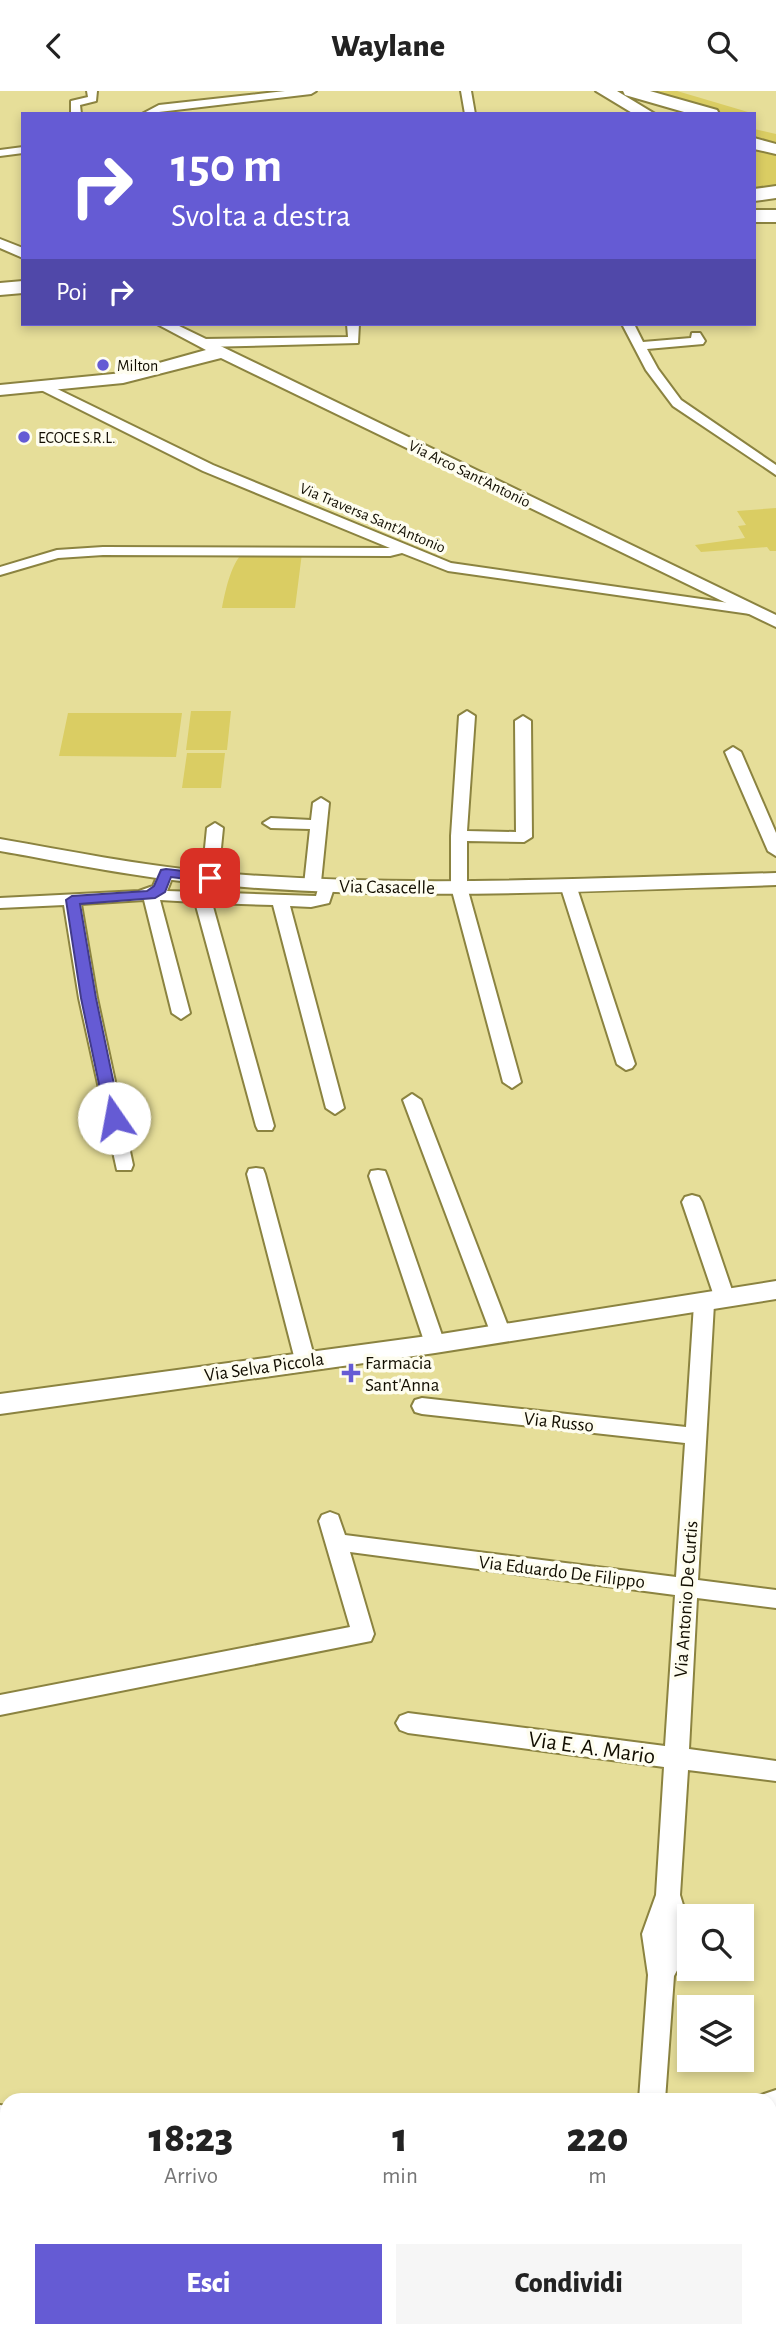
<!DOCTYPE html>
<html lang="it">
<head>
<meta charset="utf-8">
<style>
	body { margin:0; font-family:"Alegreya Sans",sans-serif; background:#f6f6f6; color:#222; height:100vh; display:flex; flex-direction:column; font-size:26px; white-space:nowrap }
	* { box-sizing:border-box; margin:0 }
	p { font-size:23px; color:#767676 }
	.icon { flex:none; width:38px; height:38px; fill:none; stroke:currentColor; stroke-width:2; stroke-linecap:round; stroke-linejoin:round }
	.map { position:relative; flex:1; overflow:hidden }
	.panel { position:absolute; left:0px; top:2002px; width:777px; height:245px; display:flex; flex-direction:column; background:#fff; border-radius:21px 21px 0 0; box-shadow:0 4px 10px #0003 }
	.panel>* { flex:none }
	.top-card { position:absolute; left:21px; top:21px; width:735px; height:214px; border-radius:0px; box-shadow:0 4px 10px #0003; background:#655bd4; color:#fff; overflow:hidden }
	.buttons { position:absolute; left:677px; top:1813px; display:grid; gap:14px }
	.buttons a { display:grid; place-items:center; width:77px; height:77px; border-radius:0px; background:#fff; box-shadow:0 4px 10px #0003; font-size:35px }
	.pin { position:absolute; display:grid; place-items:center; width:60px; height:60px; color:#fff; margin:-30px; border-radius:14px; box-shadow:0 4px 10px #0006 }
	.me { position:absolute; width:77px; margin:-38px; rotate:348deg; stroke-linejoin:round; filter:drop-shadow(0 0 5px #0008) }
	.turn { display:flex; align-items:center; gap:24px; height:147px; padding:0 35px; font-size:32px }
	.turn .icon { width:91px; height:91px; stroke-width:2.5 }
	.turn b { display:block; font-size:49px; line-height:60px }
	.then { display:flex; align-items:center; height:66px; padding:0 35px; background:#0003; gap:14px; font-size:26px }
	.eta { display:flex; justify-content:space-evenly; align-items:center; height:119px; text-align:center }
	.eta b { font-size:42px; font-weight:800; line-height:49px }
	.action { display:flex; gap:14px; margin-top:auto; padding:14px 35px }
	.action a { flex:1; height:80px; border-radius:0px; background:#655bd4; color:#fff; font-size:28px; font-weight:800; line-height:80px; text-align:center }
	.action a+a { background:#f6f6f6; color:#222 }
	header { display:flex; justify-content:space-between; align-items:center; height:91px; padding:0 35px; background:#fff; font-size:32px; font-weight:800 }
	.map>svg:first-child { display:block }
	.green { fill:#dacd63 }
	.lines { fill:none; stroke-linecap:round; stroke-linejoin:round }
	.minor-casing { stroke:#8b8340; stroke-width:4 }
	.tertiary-casing { stroke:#8b8340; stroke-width:4 }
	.secondary-casing { stroke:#8b8340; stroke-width:4 }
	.trunk-casing { stroke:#8b8340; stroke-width:4 }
	.minor { fill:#fff; fill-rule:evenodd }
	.tertiary { fill:#fff; fill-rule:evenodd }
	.secondary { fill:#fff; fill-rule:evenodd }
	.trunk { fill:#fff; fill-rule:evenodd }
	.route { fill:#655bd4; stroke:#423b8a; stroke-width:2 }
	.poi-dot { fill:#655bd4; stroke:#fefdef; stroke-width:2.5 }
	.labels { text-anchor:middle; stroke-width:7; stroke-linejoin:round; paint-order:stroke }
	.far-poi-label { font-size:16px; fill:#110d00; stroke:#fefdef; text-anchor:start }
	.far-street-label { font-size:16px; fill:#110d00; stroke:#fefdef }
	.street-label { font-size:19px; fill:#110d00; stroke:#fefdef }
	.poi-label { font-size:19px; fill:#110d00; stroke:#fefdef; text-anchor:start }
	.near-street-label { font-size:23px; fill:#110d00; stroke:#fefdef }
</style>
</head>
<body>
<header><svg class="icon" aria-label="back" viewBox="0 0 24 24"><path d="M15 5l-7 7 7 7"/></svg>Waylane<svg class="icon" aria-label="search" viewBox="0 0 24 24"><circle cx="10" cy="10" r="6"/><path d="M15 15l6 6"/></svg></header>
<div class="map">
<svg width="776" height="2247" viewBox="0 0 776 2247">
	<rect width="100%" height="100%" fill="#e6de99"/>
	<path class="green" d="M646,0H677L748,21L725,23Z
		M754,38L776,43V97L754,100Z
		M776,417V460H770L767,456L701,461L695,454L745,447L738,435L746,434L737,420Z
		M302,462L295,517H222C225,501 231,473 242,463Z
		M191,620H231L227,659H186Z
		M68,622H182L176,666L59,665Z
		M187,662H225L221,697H182Z"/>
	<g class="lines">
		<g class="minor-casing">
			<path id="minor" d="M87,0H97L96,10L80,14L81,23H71V10L88,6Z
				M285,0H316L311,3L142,23L159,14Z
				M461,0H471L475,23H465Z
				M23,56V62L0,65V59Z
				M347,233H359L358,252L203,256L197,252L203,248L348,246Z
				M622,233H634L643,251L691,247L692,242H700L705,250L703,253L647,258L658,278L681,309L776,374V384L673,315L646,279Z
				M45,292L213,374L451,472L750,515L757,519L750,523L448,480L402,462L390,465L103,464L58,467L0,484V476L57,459L103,456L390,457L203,380L41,299V293Z
				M467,620L475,625L467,740L516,741L515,630L523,625L531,630L532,746L524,751L467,750V796L521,991L512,997L503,991L451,796V745L459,625Z
				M733,656L741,661L776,742V765L768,760L725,661Z
				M321,707L329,712L321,791L327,789L335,794L329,812L311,816L290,815L344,1017L335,1023L326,1017L273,814L212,812L274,1035L272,1039H258L256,1035L195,811L160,809L190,922L181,928L172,922L144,809L81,813L97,907L133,1074L131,1079H117L79,907L64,814L0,817V807L139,800L153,795L160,779L166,777L174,782L167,800L316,805L318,798L306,797L304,794L310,738L271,737L263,732L271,727L311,729L313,712Z
				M215,732L223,737L218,787L210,792L202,787L207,737Z
				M568,789L576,794L635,973L632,977L626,979L617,973L560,794Z
				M412,1003L421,1009L511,1243L508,1248L501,1250L494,1248L491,1243L403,1009Z
				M256,1077L263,1078L265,1083L315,1269L312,1274L305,1277L298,1274L295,1269L247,1083L249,1078Z
				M378,1079L385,1080L387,1085L445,1253L442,1258L435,1260L428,1258L425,1253L369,1085L371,1080Z
				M692,1104L699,1106L702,1111L735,1208L732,1213L725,1215L718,1213L715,1208L682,1111L685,1106Z
				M704,1206L711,1208L714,1213L698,1489L776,1499V1517L697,1507L689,1658L776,1670V1690L688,1679L680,1804L690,1837V1855L674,1885L665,2009H639L648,1884L642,1843L656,1804L664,1676L408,1642L400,1639L396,1632L400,1625L408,1622L665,1655L675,1504L350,1461L374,1543L371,1550L0,1624V1604L350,1536L319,1430L322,1424L330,1421L338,1424L345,1444L676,1486L685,1352L422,1323L415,1321L412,1315L415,1309L422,1307L686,1336L694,1213L697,1208Z
				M124,2240H152V2247H124Z
				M239,2240H267L268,2247H240Z"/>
		</g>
		<g class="tertiary-casing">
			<path id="tertiary" d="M0,148L23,157V167L0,157Z
				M157,233H175L776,524V536L221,267L123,292L0,304V294L123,282L206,259Z
				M0,748C69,760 139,774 209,781C398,798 587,787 776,782V794C587,800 398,811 209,793C139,787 69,772 0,760Z
				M776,1190V1208L435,1262L0,1323V1303L435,1244Z
				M776,1999V2031L770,2033V2009H756L758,2005Z
				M0,2014L7,2015V2049L0,2048Z"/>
		</g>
		<g class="secondary-casing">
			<path id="secondary" d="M776,2119V2160L770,2162V2121Z
				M563,2240H615L612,2247H560Z"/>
		</g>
		<g class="trunk-casing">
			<path id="trunk" d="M596,0H617L655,23H634Z
				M623,0H650L717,19L719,23H691L625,4Z
				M754,47L776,53V63L754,58Z
				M776,95V107L754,110V98Z
				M754,119H776V131H754Z
				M23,190V202L0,204V192Z"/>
		</g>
		<use href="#minor" class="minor"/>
		<use href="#tertiary" class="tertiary"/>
		<use href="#secondary" class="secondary"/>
		<use href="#trunk" class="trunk"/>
	</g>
	<path class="route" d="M166,778L210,783L216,787L210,791L171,786L165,801L155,807L80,813L96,907L121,1027L114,1032L106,1027L81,907L66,809L72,805L147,800L154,795L161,779Z"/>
	<g class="poi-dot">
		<circle cx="103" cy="274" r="7"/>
		<circle cx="24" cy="346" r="7"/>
		<path d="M347.5 1271.5h7v7h7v7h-7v7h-7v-7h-7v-7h7z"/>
	</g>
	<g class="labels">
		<g class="far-poi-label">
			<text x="117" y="280">Milton</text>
			<text x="38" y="352">ECOCE S.R.L.</text>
		</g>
		<g class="far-street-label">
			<text transform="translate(470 382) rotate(26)" y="6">Via Arco Sant'Antonio</text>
			<text transform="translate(373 426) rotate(23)" y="6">Via Traversa Sant'Antonio</text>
		</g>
		<g class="street-label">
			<text transform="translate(387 795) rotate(1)" y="7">Via Casacelle</text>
			<text transform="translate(264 1275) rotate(-8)" y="7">Via Selva Piccola</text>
			<text transform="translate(559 1330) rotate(6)" y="7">Via Russo</text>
			<text transform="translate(562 1480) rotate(7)" y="7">Via Eduardo De Filippo</text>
			<text transform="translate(685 1508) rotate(-86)" y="7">Via Antonio De Curtis</text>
		</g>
		<g class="poi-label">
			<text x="365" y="1278">Farmacia<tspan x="365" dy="22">Sant'Anna</tspan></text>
		</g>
		<g class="near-street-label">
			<text transform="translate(592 1656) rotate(8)" y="8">Via E. A. Mario</text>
		</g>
	</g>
</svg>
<div class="buttons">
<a><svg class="icon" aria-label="search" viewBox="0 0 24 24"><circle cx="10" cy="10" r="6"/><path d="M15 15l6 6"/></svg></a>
<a><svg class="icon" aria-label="layers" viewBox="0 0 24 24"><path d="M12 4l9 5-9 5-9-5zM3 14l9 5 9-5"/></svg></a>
</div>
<div class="pin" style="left:210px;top:787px;background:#d93025"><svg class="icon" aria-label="arrive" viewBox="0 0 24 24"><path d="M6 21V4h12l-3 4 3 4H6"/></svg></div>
<svg class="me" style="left:114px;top:1027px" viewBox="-20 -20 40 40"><circle r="19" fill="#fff"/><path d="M0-13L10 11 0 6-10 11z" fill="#655bd4"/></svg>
<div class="top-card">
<div class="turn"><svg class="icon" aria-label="right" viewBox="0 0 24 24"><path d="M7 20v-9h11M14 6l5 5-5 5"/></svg><div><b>150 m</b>Svolta a destra</div></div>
<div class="then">Poi<svg class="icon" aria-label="right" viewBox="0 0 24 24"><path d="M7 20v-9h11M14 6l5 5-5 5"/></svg></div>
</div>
<section class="panel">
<div class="eta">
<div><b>18:23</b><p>Arrivo</p></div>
<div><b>1</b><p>min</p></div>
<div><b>220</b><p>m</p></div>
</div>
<div class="action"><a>Esci</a><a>Condividi</a></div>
</section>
</div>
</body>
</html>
